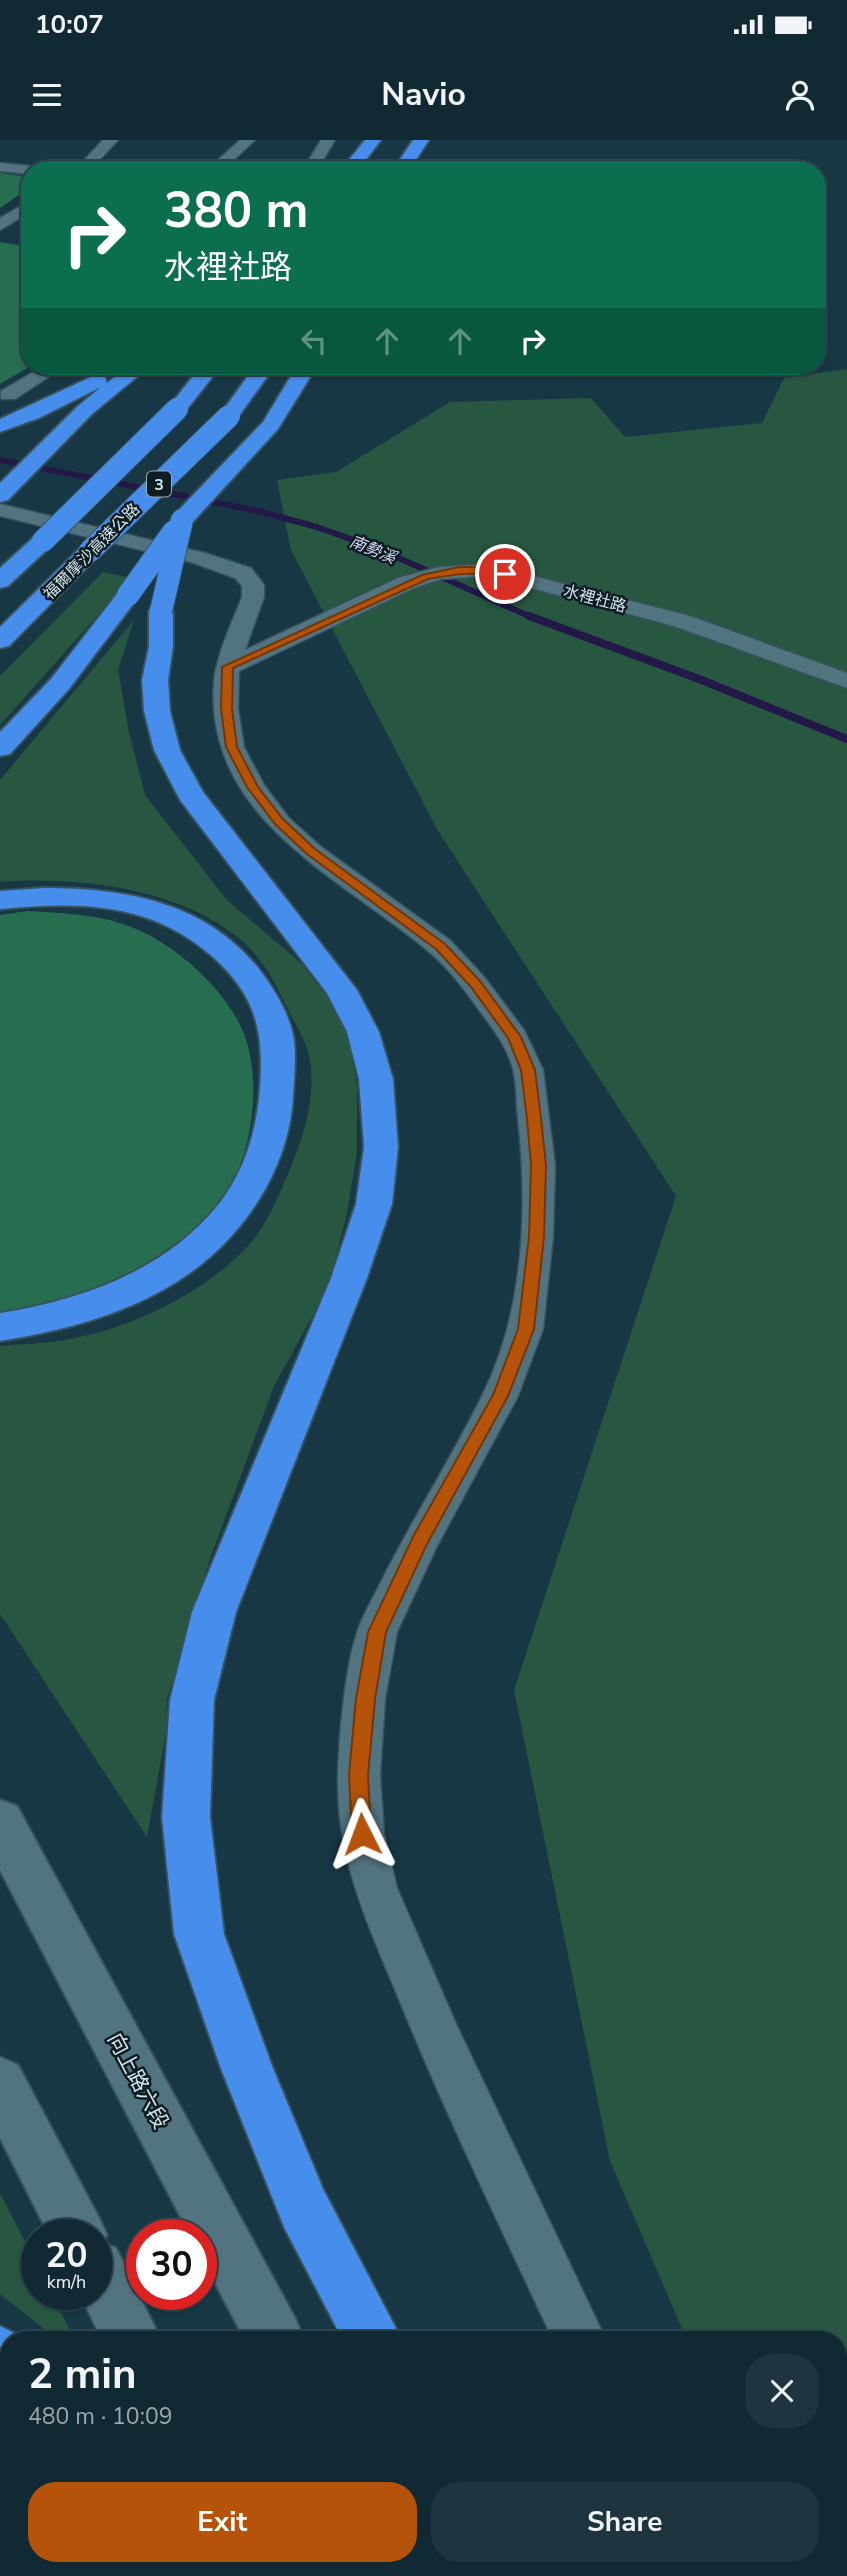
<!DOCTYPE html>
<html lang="en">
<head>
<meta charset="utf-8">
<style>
	body { margin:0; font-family:"Nunito Sans","Noto Sans TC",sans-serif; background:#1e353f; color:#f1f3f6; height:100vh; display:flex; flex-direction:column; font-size:26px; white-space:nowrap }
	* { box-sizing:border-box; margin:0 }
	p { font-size:23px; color:#9ca6ac }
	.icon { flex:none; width:38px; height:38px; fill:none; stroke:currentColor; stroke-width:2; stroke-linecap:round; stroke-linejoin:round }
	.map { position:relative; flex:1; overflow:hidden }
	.drawer { position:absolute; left:0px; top:2191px; width:847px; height:245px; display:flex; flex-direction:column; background:#112933; border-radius:28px 28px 0 0; box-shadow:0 2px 5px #0004,0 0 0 2px #30454e }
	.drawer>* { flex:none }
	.hud { position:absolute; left:21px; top:21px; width:805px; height:214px; border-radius:28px; box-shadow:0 2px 5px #0004,0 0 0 2px #30454e; background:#0b6e4f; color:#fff; overflow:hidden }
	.speed { position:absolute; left:21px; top:2079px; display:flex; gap:14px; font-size:35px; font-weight:700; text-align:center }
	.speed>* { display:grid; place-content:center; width:91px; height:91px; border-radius:50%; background:#112933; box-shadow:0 2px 5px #0004,0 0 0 2px #30454e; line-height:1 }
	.speed small { font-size:18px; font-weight:400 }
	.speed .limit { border:10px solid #d22; background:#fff; color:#111 }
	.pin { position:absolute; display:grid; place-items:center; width:60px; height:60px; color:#fff; margin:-30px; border:4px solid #fff; border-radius:50%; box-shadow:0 2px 7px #0007 }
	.me { position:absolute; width:77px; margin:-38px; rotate:357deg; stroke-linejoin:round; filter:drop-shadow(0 0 5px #0008) }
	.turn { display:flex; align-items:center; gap:24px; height:147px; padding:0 28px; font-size:32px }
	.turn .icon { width:91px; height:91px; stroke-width:2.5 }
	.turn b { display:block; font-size:49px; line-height:60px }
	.lanes { display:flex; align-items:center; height:66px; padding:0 28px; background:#0003; justify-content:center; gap:35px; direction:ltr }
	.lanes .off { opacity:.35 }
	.round { display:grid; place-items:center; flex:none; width:74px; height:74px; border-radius:28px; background:#1e353f }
	.overview { display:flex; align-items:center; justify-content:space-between; height:119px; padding:0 28px }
	h1 { font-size:42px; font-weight:700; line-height:52px }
	.action { display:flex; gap:14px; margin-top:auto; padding:14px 28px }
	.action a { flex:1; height:80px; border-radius:28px; background:#b45309; color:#fff; font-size:28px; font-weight:700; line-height:80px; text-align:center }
	.action a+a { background:#1e353f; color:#f1f3f6 }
	.status { display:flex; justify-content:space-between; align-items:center; height:49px; padding:0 35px; background:#112933; direction:ltr }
	.status svg { height:19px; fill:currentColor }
	header { display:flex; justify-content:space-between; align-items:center; height:91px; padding:0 28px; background:#112933; font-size:32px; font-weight:700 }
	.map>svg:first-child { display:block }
	.green { fill:#275741 }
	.forest { fill:#276d4f }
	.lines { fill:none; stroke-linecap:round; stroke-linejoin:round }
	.stream-far1 { stroke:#231949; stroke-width:6 }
	.stream { stroke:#231949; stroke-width:8 }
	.minor-casing { stroke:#37525d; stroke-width:3 }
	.secondary-casing { stroke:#37525d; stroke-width:4 }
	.motorway-casing { stroke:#37525d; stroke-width:4 }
	.minor { fill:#527380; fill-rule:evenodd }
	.secondary { fill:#527380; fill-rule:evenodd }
	.motorway { fill:#478dec; fill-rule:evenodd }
	.motorway-bridge-casing { stroke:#37525d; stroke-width:24; stroke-linecap:butt }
	.motorway-bridge { stroke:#478dec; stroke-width:22 }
	.route { fill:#b45309; stroke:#753606; stroke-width:2 }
	.labels { text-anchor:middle; stroke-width:5; stroke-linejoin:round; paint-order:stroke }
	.shield { fill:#0f1d22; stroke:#99aab1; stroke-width:2 }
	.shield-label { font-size:16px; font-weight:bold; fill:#d4e6ee }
	.far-water-label { font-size:16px; font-style:italic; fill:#dddbfd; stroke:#0f1d22 }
	.far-street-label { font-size:16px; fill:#d4e6ee; stroke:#0f1d22 }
	.near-street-label { font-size:21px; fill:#d4e6ee; stroke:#0f1d22 }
</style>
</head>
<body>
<div class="status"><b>10:07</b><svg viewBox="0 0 49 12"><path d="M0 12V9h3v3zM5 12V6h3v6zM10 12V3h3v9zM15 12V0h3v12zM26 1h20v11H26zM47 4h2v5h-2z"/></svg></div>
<header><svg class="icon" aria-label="menu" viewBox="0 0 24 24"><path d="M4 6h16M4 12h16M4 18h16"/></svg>Navio<svg class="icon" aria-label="person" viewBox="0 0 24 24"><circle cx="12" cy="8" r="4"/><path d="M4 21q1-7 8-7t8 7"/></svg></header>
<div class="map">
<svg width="847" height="2436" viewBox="0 0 847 2436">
	<rect width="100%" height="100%" fill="#173744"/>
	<path class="green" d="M847,229V2436H787L784,2427H838V2200H687L610,2021L514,1550L676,1056L438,691L291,410L277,340L336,332L450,262L591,258L625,297L762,283L784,238Z
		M103,432L131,438L0,585V536Z
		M134,480L118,530L129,592L145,655L226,759L302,824L328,858L350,898L357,946V1012L347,1073L329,1146L274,1246L210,1419L167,1559L166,1592L147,1697L0,1474V1206C19,1204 39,1204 58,1201C126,1191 201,1156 249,1105C269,1083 286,1039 297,1011C309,979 317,941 307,908C303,896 296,885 290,874C278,848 264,819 241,800C179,748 78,736 0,742V640Z
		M0,2053L37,2125V2154H51L75,2200H58L0,2154Z"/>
	<path class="forest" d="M0,33L30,37V47L0,68Z
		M0,102L30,107L31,226L0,244Z
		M27,771C61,773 99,774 131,787C174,803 223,847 242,889C262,933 254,1006 230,1048C197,1104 118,1147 58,1164C39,1169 19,1170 0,1172V775Z"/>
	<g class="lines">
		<path class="stream-far1" d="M0,320L258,371L317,387L381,410L533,478"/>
		<path class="stream" d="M529,476L699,539L847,599"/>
		<g class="minor-casing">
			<path id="minor" d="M103,0H118L90,30H75Z
				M240,0H255L223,30H207Z
				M321,0H335L317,30H303Z
				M0,23L30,26L37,30H30V34L0,31Z
				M30,61V72L0,90V78Z
				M30,179V192L21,187L24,180Z
				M44,226H65L15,259H1V251Z
				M0,364L205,413L251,428L264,445V457L245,510L398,438L439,427L486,424L690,476L847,533V548L674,486L486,436L441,439L414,448L239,531L238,569L244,607L264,645L288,677L320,706L451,801L485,838L524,890L543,930L555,1025L553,1097L543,1189L518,1256L436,1408L397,1492L385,1559L380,1635L384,1694L397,1748L457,1886L606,2200H553C502,2090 449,1981 403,1869C371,1791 336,1722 338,1636C339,1597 345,1526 358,1490C363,1475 372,1460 379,1446C411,1381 450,1321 482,1256C524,1172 528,1070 518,978C516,962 517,945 513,929C507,907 493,888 479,870C464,849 448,827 428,811C339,736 204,679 214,541C217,513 232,483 242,457V446L235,438L191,422L0,376Z
				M838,2327H847V2381H838Z
				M660,2427H716L720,2436H664Z"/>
		</g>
		<g class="secondary-casing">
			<path id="secondary" d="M0,1660L17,1666L296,2180L304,2200H245L201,2116V2095H190L0,1730Z
				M0,1917L18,1925L98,2076L107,2095L103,2103L116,2108L161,2200H102L80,2154H96V2095H49L0,1998Z
				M221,2427H283L287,2436H225Z
				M366,2427H429L433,2436H370Z"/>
		</g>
		<g class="motorway-casing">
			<path id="motorway" d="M365,0H381L358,30H341Z
				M413,0H429L409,30H393Z
				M128,226H150L92,274L8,360L0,362V343L78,266L101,247L39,278L0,292V279L91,237H105L107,243Z
				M201,226H221L184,273H170L167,269Z
				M255,226H275L236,280H222L219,276Z
				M297,226H317L278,289L190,385H174L171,380L174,375L263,282Z
				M43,394L51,396L54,401L51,406L8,446L0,448V428L35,396Z
				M90,404L98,406L102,411L98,416L9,506L0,508V487L82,406Z
				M128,448L136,450L140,455L69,549L10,614L0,616V592L51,539L120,450Z
				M161,464L170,466L173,471V506L168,540L170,571L180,610L203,652L357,850L379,892L393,939L398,1007L392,1064L367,1138L236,1472L214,1560L210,1677L224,1794L272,1926L323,2049L402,2200H343L284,2087L220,1926L174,1794L162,1677L170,1560L192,1472L331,1138L356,1064L364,1007L359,939L347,892L327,853L180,660L154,610L144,571L142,540L149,506V471L152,466Z
				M45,748C128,748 209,763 262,833C276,852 288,872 293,895C297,915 294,937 293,958C289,1020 255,1078 209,1118C151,1168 74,1189 0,1201V1173C82,1160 164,1131 218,1065C245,1031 257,989 260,947C264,892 256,856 214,818C152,762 80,761 0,769V751Z
				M0,2186L28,2200H9V2250L0,2246Z
				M164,2427H226L230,2436H168Z
				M432,2427H494L496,2436H434Z"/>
		</g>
		<use href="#minor" class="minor"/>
		<use href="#secondary" class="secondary"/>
		<use href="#motorway" class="motorway"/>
		<g class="motorway-bridge-casing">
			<path id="motorway-bridge" d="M43,401L177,269
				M90,411L229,276
				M128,455L174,391
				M161,471L182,380"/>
		</g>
		<use href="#motorway-bridge" class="motorway-bridge"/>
	</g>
	<path class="route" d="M459,427H486L510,434L505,437C478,431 455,434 428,439L233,528L232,569L237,607L258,647L283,679L315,709L445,804L480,841L521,897L535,930L541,979L546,1025L544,1097L534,1189L508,1256L427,1404L386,1492L375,1559L368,1635L371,1694L369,1700L362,1703L355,1700L352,1694L349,1635L356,1559L368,1492L414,1395L493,1255L518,1189L529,1097L531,1025L527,979L521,930L508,898L471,847L436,809L307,714L275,684L247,647L226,607L221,569L222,527L422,435Z"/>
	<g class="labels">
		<rect class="shield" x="147" y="331.5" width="24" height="25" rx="5"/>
		<g class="shield-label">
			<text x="159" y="350">3</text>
		</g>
		<g class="far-water-label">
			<text transform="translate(373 409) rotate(22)" y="6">南勢溪</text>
		</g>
		<g class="far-street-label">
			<text transform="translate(91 411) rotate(-45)" y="6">福爾摩沙高速公路</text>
			<text transform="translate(595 458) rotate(15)" y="6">水裡社路</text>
		</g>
		<g class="near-street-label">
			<text transform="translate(138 1941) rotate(62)" y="7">向上路六段</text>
		</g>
	</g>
</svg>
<div class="speed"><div>20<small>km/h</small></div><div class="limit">30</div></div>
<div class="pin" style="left:505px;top:434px;background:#d93025"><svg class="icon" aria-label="arrive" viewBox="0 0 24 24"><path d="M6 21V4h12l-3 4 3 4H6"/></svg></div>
<svg class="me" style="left:362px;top:1694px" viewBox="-20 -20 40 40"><path d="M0-17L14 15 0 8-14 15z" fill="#b45309" stroke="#fff" stroke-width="4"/></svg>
<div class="hud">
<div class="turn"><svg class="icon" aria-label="right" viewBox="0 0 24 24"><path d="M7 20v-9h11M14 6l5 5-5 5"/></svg><div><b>380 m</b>水裡社路</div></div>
<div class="lanes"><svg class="icon off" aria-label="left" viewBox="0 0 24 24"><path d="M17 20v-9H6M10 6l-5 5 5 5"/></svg><svg class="icon off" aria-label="ahead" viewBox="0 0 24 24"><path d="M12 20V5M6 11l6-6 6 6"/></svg><svg class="icon off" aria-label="ahead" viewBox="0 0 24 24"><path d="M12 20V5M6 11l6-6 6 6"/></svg><svg class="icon" aria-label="right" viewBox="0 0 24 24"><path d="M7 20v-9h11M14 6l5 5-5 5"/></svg></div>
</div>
<section class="drawer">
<div class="overview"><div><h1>2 min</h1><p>480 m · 10:09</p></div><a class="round"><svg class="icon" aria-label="close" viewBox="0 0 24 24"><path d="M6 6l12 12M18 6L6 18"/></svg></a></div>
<div class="action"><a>Exit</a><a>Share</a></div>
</section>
</div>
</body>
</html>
